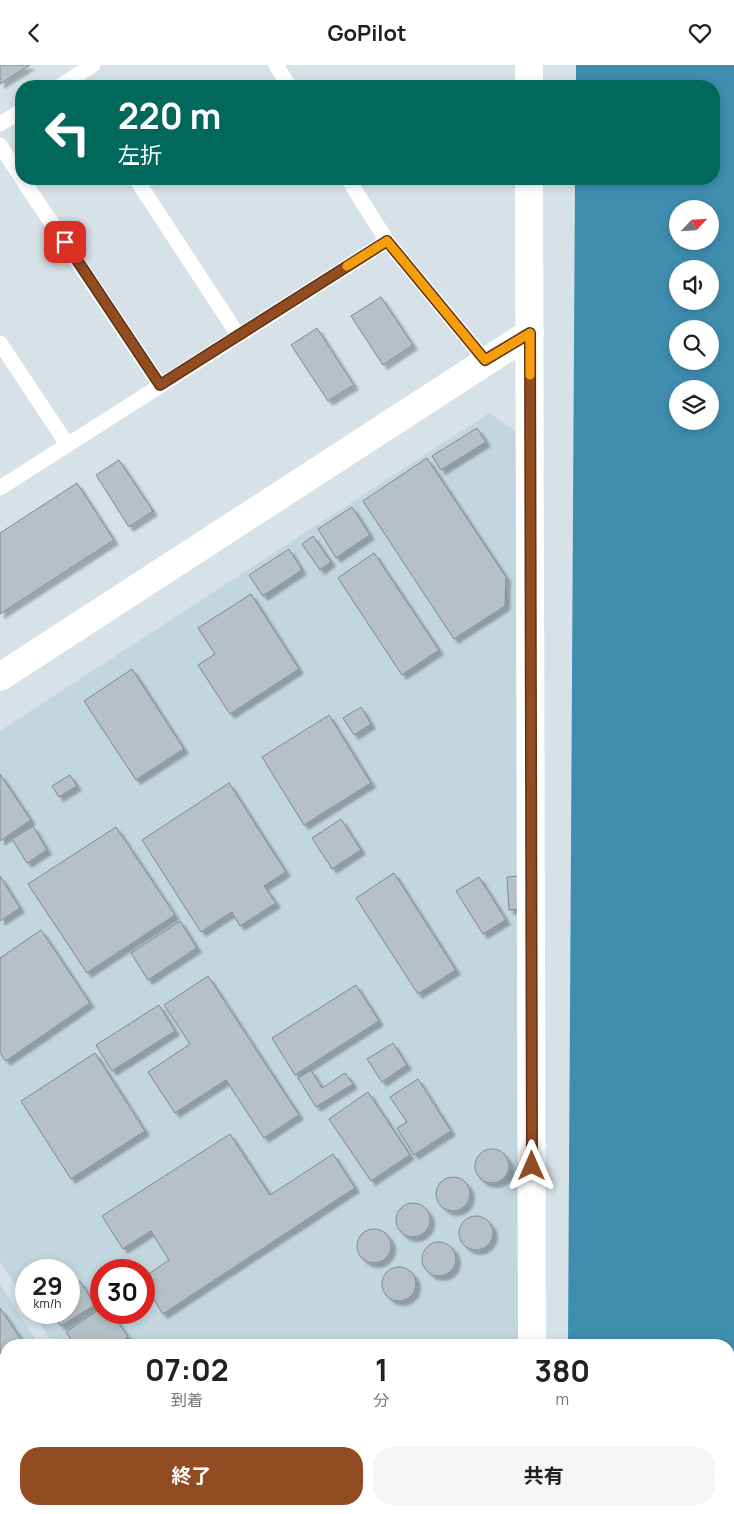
<!DOCTYPE html>
<html lang="ja">
<head>
<meta charset="utf-8">
<style>
	body { margin:0; font-family:Manrope,"Noto Sans JP",sans-serif; background:#f6f6f6; color:#202124; height:100vh; display:flex; flex-direction:column; font-size:19px; white-space:nowrap }
	* { box-sizing:border-box; margin:0 }
	p { font-size:16px; color:#757577 }
	.icon { flex:none; width:28px; height:28px; fill:none; stroke:currentColor; stroke-width:2; stroke-linecap:round; stroke-linejoin:round }
	.map { position:relative; flex:1; overflow:hidden }
	.details { position:absolute; left:0px; top:1274px; width:735px; height:176px; display:flex; flex-direction:column; background:#fff; border-radius:20px 20px 0 0; box-shadow:0 2px 8px #0003 }
	.details>* { flex:none }
	.hud { position:absolute; left:15px; top:15px; width:705px; height:105px; border-radius:20px; box-shadow:0 2px 8px #0003; background:#00695c; color:#fff; overflow:hidden }
	.needle { width:32px; rotate:65deg }
	.controls { position:absolute; left:669px; top:135px; display:grid; gap:10px }
	.controls a { display:grid; place-items:center; width:50px; height:50px; border-radius:50%; background:#fff; box-shadow:0 2px 8px #0003; font-size:25px }
	.speed { position:absolute; left:15px; top:1194px; display:flex; gap:10px; font-size:25px; font-weight:700; text-align:center }
	.speed>* { display:grid; place-content:center; width:65px; height:65px; border-radius:50%; background:#fff; box-shadow:0 2px 8px #0003; line-height:1 }
	.speed small { font-size:12px; font-weight:400 }
	.speed .limit { border:8px solid #d22; background:#fff; color:#111 }
	.pin { position:absolute; display:grid; place-items:center; width:42px; height:42px; color:#fff; margin:-21px; border-radius:10px; box-shadow:0 2px 8px #0006 }
	.me { position:absolute; width:55px; margin:-28px; rotate:0deg; stroke-linejoin:round; filter:drop-shadow(0 0 4px #0008) }
	.turn { display:flex; align-items:center; gap:18px; height:105px; padding:0 20px; font-size:22px }
	.turn .icon { width:65px; height:65px; stroke-width:2.5 }
	.turn b { display:block; font-size:35px; line-height:42px }
	.eta { display:flex; justify-content:space-evenly; align-items:center; height:85px; text-align:center }
	.eta b { font-size:30px; font-weight:700; line-height:35px }
	.action { display:flex; gap:10px; margin-top:auto; padding:10px 20px }
	.action a { flex:1; height:58px; border-radius:20px; background:#914c21; color:#fff; font-size:20px; font-weight:700; line-height:58px; text-align:center }
	.action a+a { background:#f6f6f6; color:#202124 }
	header { display:flex; justify-content:space-between; align-items:center; height:65px; padding:0 20px; background:#fff; font-size:22px; font-weight:700 }
	.map>svg:first-child { display:block }
	.built { fill:#c2d6e0; fill-rule:evenodd }
	.water { fill:#3f8daf; fill-rule:evenodd }
	.building { fill:#b5c1c7; stroke:#7f8a8f; filter:url(#shadow) }
	.lines { fill:none; stroke-linecap:round; stroke-linejoin:round }
	.lane { stroke:#fff; stroke-width:15 }
	.street { stroke:#fff; stroke-width:28 }
	.secondary { stroke:#fff; stroke-width:28 }
	.route-casing { stroke:#5e3115; stroke-width:12 }
	.route { stroke:#914c21; stroke-width:9 }
	.slow { stroke:#f59e0b; stroke-width:9 }
</style>
</head>
<body>
<header><svg class="icon" aria-label="back" viewBox="0 0 24 24"><path d="M15 5l-7 7 7 7"/></svg>GoPilot<svg class="icon" aria-label="heart" viewBox="0 0 24 24"><path d="M12 20l-8-8c-3-5 5-10 8-4 3-6 11-1 8 4z"/></svg></header>
<div class="map">
<svg width="734" height="1449" viewBox="0 0 734 1449">
	<defs>
		<filter id="shadow"><feDropShadow dx="4.5" dy="4.5" stdDeviation="1" flood-color="#0004"/></filter>
	</defs>
	<rect width="100%" height="100%" fill="#d6e2e8"/>
	<path class="built" d="M489,348L523,371L525,1280H54L33,1248H69V1205H26V1237L0,1197V666ZM101,1205H144V1248H101Z
		M0,1219L39,1280H6V1341L0,1345Z
		M6,1368V1444H524V1449H8L0,1437V1372Z"/>
	<path class="water" d="M576,0H734V1449H567V1444H729V1280H568L575,114H714V21H576ZM678,144H710V176H678ZM678,204H710V236H678ZM678,264H710V296H678ZM678,324H710V356H678Z"/>
	<path class="building" d="M0,0H30L0,19Z
		M381,232L413,280L383,300L351,251Z
		M317,263L354,320L328,336L291,280Z
		M477,363L486,377L441,405L432,391Z
		M427,393L506,512L505,541L454,574L363,436Z
		M119,395L153,446L129,462L96,410Z
		M77,418L114,475L0,549V468Z
		M352,442L370,470L336,493L318,464Z
		M313,471L331,497L320,505L302,479Z
		M289,484L302,505L263,531L249,510Z
		M374,488L439,585L402,610L338,513Z
		M251,529L299,604L230,649L198,600L215,589L198,563Z
		M132,604L184,684L136,715L84,636Z
		M361,642L371,659L354,670L343,653Z
		M329,650L371,718L304,760L262,692Z
		M0,709L31,755L0,776Z
		M70,710L77,721L59,732L52,721Z
		M229,718L286,807L264,821L276,838L240,861L232,847L201,867L142,775Z
		M341,754L361,785L332,804L312,773Z
		M33,761L47,785L27,798L12,774Z
		M116,762L175,850L87,908L28,819Z
		M394,808L456,905L418,929L356,833Z
		M0,811L20,843L0,856Z
		M518,811L520,844L509,845L507,812Z
		M479,812L506,855L483,869L456,826Z
		M180,856L197,883L148,915L131,888Z
		M41,865L90,938L6,996L0,988V893Z
		M208,911L299,1050L264,1073L226,1015L175,1048L148,1007L190,979L164,940Z
		M356,920L379,956L295,1010L272,973Z
		M159,940L175,966L112,1006L96,980Z
		M393,978L407,1000L382,1017L367,994Z
		M95,988L145,1066L71,1114L21,1036Z
		M311,1005L322,1023L345,1008L353,1019L316,1042L298,1013Z
		M418,1014L451,1066L414,1090L397,1063L407,1057L390,1032Z
		M368,1027L410,1090L371,1116L329,1054Z
		M230,1069L270,1130L333,1089L355,1123L163,1249L144,1219V1212L169,1195L151,1166L123,1184L102,1151Z
		M475 1101a17 17 0 1 1 34 0a17 17 0 1 1-34 0Z
		M436 1129a17 17 0 1 1 34 0a17 17 0 1 1-34 0Z
		M396 1155a17 17 0 1 1 34 0a17 17 0 1 1-34 0Z
		M459 1168a17 17 0 1 1 34 0a17 17 0 1 1-34 0Z
		M357 1181a17 17 0 1 1 34 0a17 17 0 1 1-34 0Z
		M422 1194a17 17 0 1 1 34 0a17 17 0 1 1-34 0Z
		M382 1219a17 17 0 1 1 34 0a17 17 0 1 1-34 0Z
		M80,1216L95,1240L61,1261L52,1248H69V1223Z
		M0,1243L21,1274L12,1280H6V1284L0,1288Z
		M101,1243V1248H112L128,1272L116,1280H75L66,1267Z"/>
	<g class="lines">
		<path class="lane" d="M276,0L289,21
			M60,21L93,0
			M0,59L21,46
			M0,80L21,112
			M22,114L160,320
			M136,114L238,270
			M348,114L387,176L485,295
			M0,278L67,379
			M0,423L387,176"/>
		<path class="street" d="M529,0V21
			M529,114L532,1280
			M533,1444V1449"/>
		<path class="secondary" d="M0,612L530,268"/>
	</g>
	<g class="lines">
		<g class="route-casing">
			<path id="route" d="M65,177L160,320L387,176L485,295L530,268L532,1101"/>
		</g>
		<use href="#route" class="route"/>
		<path class="slow" d="M347,201L387,176L485,295L530,268V310"/>
	</g>
</svg>
<div class="controls">
<a><svg class="needle" viewBox="-14 -14 28 28"><path d="M0-13l5 13h-10z" fill="#e53935"/><path d="M0 13l5-13h-10z" fill="#757577"/></svg></a>
<a><svg class="icon" aria-label="sound" viewBox="0 0 24 24"><path d="M4 9h4l5-4v14l-5-4H4zM17 9q2 3 0 6"/></svg></a>
<a><svg class="icon" aria-label="search" viewBox="0 0 24 24"><circle cx="10" cy="10" r="6"/><path d="M15 15l6 6"/></svg></a>
<a><svg class="icon" aria-label="layers" viewBox="0 0 24 24"><path d="M12 4l9 5-9 5-9-5zM3 14l9 5 9-5"/></svg></a>
</div>
<div class="speed"><div>29<small>km/h</small></div><div class="limit">30</div></div>
<div class="pin" style="left:65px;top:177px;background:#d93025"><svg class="icon" aria-label="arrive" viewBox="0 0 24 24"><path d="M6 21V4h12l-3 4 3 4H6"/></svg></div>
<svg class="me" style="left:532px;top:1101px" viewBox="-20 -20 40 40"><path d="M0-17L14 15 0 8-14 15z" fill="#914c21" stroke="#fff" stroke-width="4"/></svg>
<div class="hud">
<div class="turn"><svg class="icon" aria-label="left" viewBox="0 0 24 24"><path d="M17 20v-9H6M10 6l-5 5 5 5"/></svg><div><b>220 m</b>左折</div></div>
</div>
<section class="details">
<div class="eta">
<div><b>07:02</b><p>到着</p></div>
<div><b>1</b><p>分</p></div>
<div><b>380</b><p>m</p></div>
</div>
<div class="action"><a>終了</a><a>共有</a></div>
</section>
</div>
</body>
</html>
